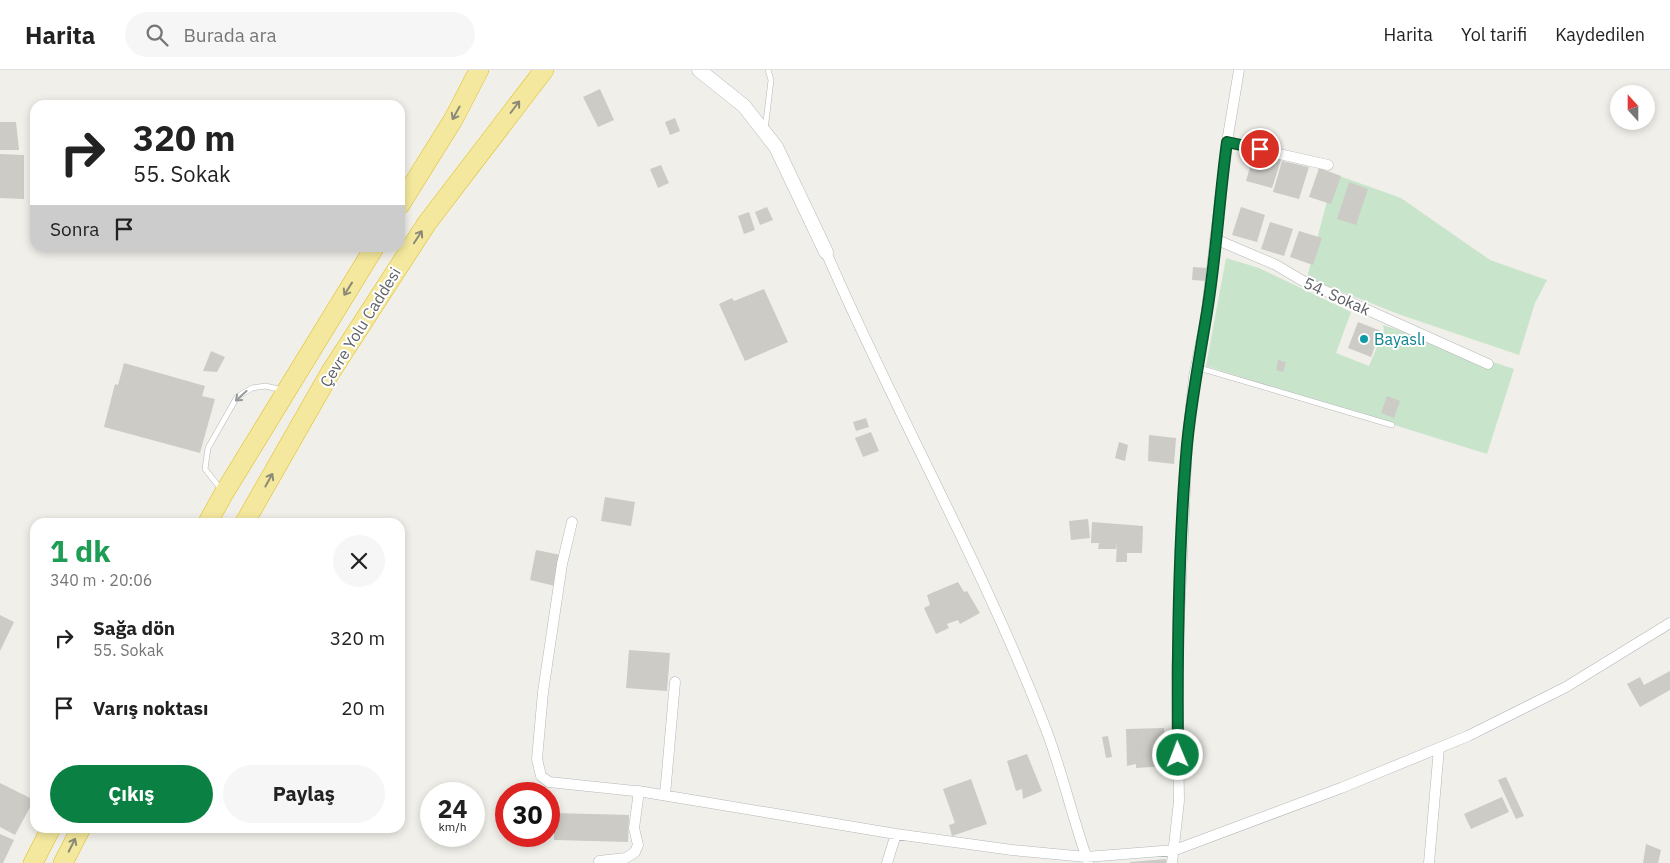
<!DOCTYPE html>
<html lang="tr">
<head>
<meta charset="utf-8">
<style>
	body { margin:0; font-family:"IBM Plex Sans",sans-serif; background:#f6f6f6; color:#222; height:100vh; display:flex; flex-direction:column; font-size:19px; white-space:nowrap }
	* { box-sizing:border-box; margin:0 }
	p { font-size:16px; color:#767676 }
	.icon { flex:none; width:28px; height:28px; fill:none; stroke:currentColor; stroke-width:2; stroke-linecap:round; stroke-linejoin:round }
	.map { position:relative; flex:1; overflow:hidden }
	.sheet { position:absolute; left:30px; top:448px; width:375px; height:315px; display:flex; flex-direction:column; background:#fff; border-radius:15px; box-shadow:0 2px 8px #0003 }
	.sheet>* { flex:none }
	.hud { position:absolute; left:30px; top:30px; width:375px; height:152px; border-radius:15px; box-shadow:0 2px 8px #0003; background:#fff; color:#222; overflow:hidden }
	.needle { width:32px; rotate:339deg }
	.controls { position:absolute; left:1610px; top:15px; display:grid; gap:10px }
	.controls a { display:grid; place-items:center; width:45px; height:45px; border-radius:50%; background:#fff; box-shadow:0 2px 8px #0003; font-size:25px }
	.speed { position:absolute; left:420px; top:712px; display:flex; gap:10px; font-size:25px; font-weight:700; text-align:center }
	.speed>* { display:grid; place-content:center; width:65px; height:65px; border-radius:50%; background:#fff; box-shadow:0 2px 8px #0003; line-height:1 }
	.speed small { font-size:12px; font-weight:400 }
	.speed .limit { border:8px solid #d22; background:#fff; color:#111 }
	.pin { position:absolute; display:grid; place-items:center; width:42px; height:42px; color:#fff; margin:-21px; border:2px solid #fff; border-radius:50%; box-shadow:0 1px 5px #0007 }
	.me { position:absolute; width:55px; margin:-28px; rotate:359deg; stroke-linejoin:round; filter:drop-shadow(0 0 4px #0008) }
	.turn { display:flex; align-items:center; gap:18px; height:105px; padding:0 20px; font-size:22px }
	.turn .icon { width:65px; height:65px; stroke-width:2.5 }
	.turn b { display:block; font-size:35px; line-height:42px }
	.then { display:flex; align-items:center; height:48px; padding:0 20px; background:#0003; gap:10px; font-size:19px }
	.round { display:grid; place-items:center; flex:none; width:52px; height:52px; border-radius:26px; background:#f6f6f6 }
	.head { display:flex; align-items:center; justify-content:space-between; height:85px; padding:0 20px }
	h1 { font-size:30px; font-weight:700; line-height:38px; color:#1e9e55 }
	.action { display:flex; gap:10px; margin-top:auto; padding:10px 20px }
	.action a { flex:1; height:58px; border-radius:30px; background:#0b8043; color:#fff; font-size:20px; font-weight:700; line-height:58px; text-align:center }
	.action a+a { background:#f6f6f6; color:#222 }
	ul { padding:0; list-style:none }
	li { display:flex; align-items:center; gap:15px; height:70px; padding:0 20px }
	li div { flex:1 }
	li b { display:block; font-size:19px }
	li em { font-style:normal }
	header { display:flex; align-items:center; gap:30px; box-sizing:border-box; height:70px; padding:0 25px; background:#fff; border-bottom:1px solid #e0e0e0 }
	header strong { font-size:24px }
	nav { display:flex; gap:28px; margin-inline-start:auto; font-size:18px }
	.search { width:350px; height:45px; background:#f6f6f6; display:flex; align-items:center; gap:12px; box-sizing:border-box; padding:0 18px; border-radius:28px; color:#767676; font-size:19px }
	.map>svg:first-child { display:block }
	.green { fill:#c8e5cc }
	.building { fill:#cccbc5 }
	.lines { fill:none; stroke-linecap:round; stroke-linejoin:round }
	.lane-casing { stroke:#b6b7bb; stroke-width:6 }
	.street-casing { stroke:#b6b7bb; stroke-width:11 }
	.secondary-casing { stroke:#b7b9be; stroke-width:15 }
	.highway-casing { stroke:#e1bc18; stroke-width:20 }
	.lane { stroke:#fff; stroke-width:5 }
	.street { stroke:#fff; stroke-width:10 }
	.secondary { stroke:#fff; stroke-width:14 }
	.highway { stroke:#f3e89d; stroke-width:19 }
	.oneway { stroke:#8c8a77 }
	.oneway2 { stroke:#98999c }
	.route-casing { stroke:#07532c; stroke-width:12 }
	.route { stroke:#0b8043; stroke-width:9 }
	.culture-dot { fill:#0f9aa8; stroke:#fff; stroke-width:2 }
	.labels { text-anchor:middle; stroke-width:4; stroke-linejoin:round; paint-order:stroke }
	.street-label { font-size:16px; fill:#606267; stroke:#fff }
	.culture-label { font-size:16px; fill:#0d838f; stroke:#fff; text-anchor:start }
</style>
</head>
<body>
<header>
<strong>Harita</strong>
<div class="search"><svg class="icon" aria-label="search" viewBox="0 0 24 24"><circle cx="10" cy="10" r="6"/><path d="M15 15l6 6"/></svg>Burada ara</div>
<nav><a>Harita</a><a>Yol tarifi</a><a>Kaydedilen</a></nav>
</header>
<div class="map">
<svg width="1670" height="793" viewBox="0 0 1670 793">
	<rect width="100%" height="100%" fill="#f0efe9"/>
	<path class="green" d="M1334,104L1401,128L1490,190L1547,210L1535,233L1519,285L1401,245L1307,208Z
		M1226,188L1259,198L1351,242L1336,283L1369,296L1384,260L1383,255L1514,299L1487,384L1206,296Z"/>
	<path class="building" d="M600,19L614,50L598,57L583,27Z
		M675,48L680,61L670,65L665,52Z
		M0,52H16L19,80H0Z
		M1255,80L1282,87L1272,118L1246,111Z
		M0,84L24,85V129L0,128Z
		M1282,91L1309,97L1299,129L1273,122Z
		M661,95L669,113L658,118L650,99Z
		M1319,98L1341,106L1331,134L1309,127Z
		M1349,112L1368,119L1356,155L1337,149Z
		M767,137L773,150L760,155L755,142Z
		M1241,137L1265,145L1257,172L1232,165Z
		M749,142L755,160L744,164L738,146Z
		M1270,152L1293,159L1284,186L1261,179Z
		M1299,161L1322,168L1313,195L1290,187Z
		M1193,197L1207,198L1206,211L1192,210Z
		M764,219L788,272L745,291L719,234L732,228L734,231Z
		M1358,252L1381,261L1371,287L1348,278Z
		M211,281L225,287L217,302L203,301Z
		M1278,290L1286,292L1283,302L1276,300Z
		M124,293L205,316L202,326L215,329L200,383L104,357L115,314L118,315Z
		M1387,326L1400,331L1394,348L1381,343Z
		M866,348L869,357L856,361L853,352Z
		M871,362L879,381L863,387L855,368Z
		M1149,365L1176,368L1174,394L1148,391Z
		M1119,372L1128,375L1125,391L1115,388Z
		M605,427L635,432L631,456L601,451Z
		M1088,449L1090,468L1071,470L1069,451Z
		M1092,452L1143,456L1142,483H1127V492H1116L1117,471L1116,479H1098L1099,473H1091Z
		M536,480L561,485L555,516L530,510Z
		M958,512L964,522L967,521L980,543L960,554L958,550L947,554L949,558L936,564L924,538L930,535L927,525Z
		M0,545L14,552L0,581Z
		M629,580L670,583L667,621L626,618Z
		M1670,601V620L1640,637L1627,614L1640,607L1644,615Z
		M1164,658L1166,696L1136,698V694L1127,696L1126,659Z
		M1108,666L1112,687L1106,688L1102,667Z
		M1027,684L1042,721L1023,729L1022,719L1016,721L1007,691Z
		M1506,707L1524,746L1516,749L1498,710Z
		M971,709L987,754L952,766L949,755L955,753L943,719Z
		M0,713L34,730L15,765L0,757Z
		M1502,727L1509,742L1471,759L1464,744Z
		M554,743L629,745L628,772L554,770Z
		M0,764L14,770L3,793H0Z
		M1646,774L1661,780L1658,793H1643Z
		M1166,789V793H1130V792Z"/>
	<g class="lines">
		<g class="lane-casing">
			<path id="lane" d="M765,60L771,10L768,0
				M1196,297L1392,355
				M221,419L205,399L208,378L237,327L252,318L265,316L283,320"/>
		</g>
		<g class="street-casing">
			<path id="street" d="M1227,72L1328,95
				M1215,169L1276,195L1303,211L1488,294
				M826,182C896,344 984,497 1047,662C1063,705 1073,749 1088,792
				M572,452L562,494L543,622L537,689L541,706L549,712L644,722L896,764L1012,780L1086,787L1175,780L1341,718L1468,666L1566,617L1670,553
				M665,725L675,612
				M599,791L626,788L635,782L638,775L634,758L639,721
				M887,793L896,764
				M1172,793L1179,731L1177,597L1187,375L1194,307L1206,247L1227,72L1239,0
				M1429,793L1439,678"/>
		</g>
		<g class="secondary-casing">
			<path id="secondary" d="M699,0L744,36L776,77L826,182"/>
		</g>
		<g class="highway-casing">
			<path id="highway" d="M400,135L453,50L479,0
				M208,452L224,423L374,178
				M245,452L330,303L427,153L544,0
				M33,793L51,758
				M63,793L81,758"/>
		</g>
		<use href="#lane" class="lane"/>
		<use href="#street" class="street"/>
		<use href="#secondary" class="secondary"/>
		<use href="#highway" class="highway"/>
	</g>
	<defs><path id="oneway-shaft" d="M-6 0H5M1.5-3L5.5 0L1.5 3" fill="none" stroke-width="1.6" stroke-linecap="round" stroke-linejoin="round" transform="scale(1.25)"/></defs>
	<g class="oneway">
		<use href="#oneway-shaft" transform="translate(515 37) rotate(-53)"/>
		<use href="#oneway-shaft" transform="translate(456 43) rotate(119)"/>
		<use href="#oneway-shaft" transform="translate(418 167) rotate(-57)"/>
		<use href="#oneway-shaft" transform="translate(348 219) rotate(122)"/>
		<use href="#oneway-shaft" transform="translate(269 410) rotate(-61)"/>
		<use href="#oneway-shaft" transform="translate(72 775) rotate(-63)"/>
	</g>
	<use class="oneway2" href="#oneway-shaft" transform="translate(241 326) rotate(138)"/>
	<g class="lines">
		<g class="route-casing">
			<path id="route" d="M1178,685C1177,582 1178,478 1187,375C1191,332 1199,291 1206,248C1216,190 1219,130 1227,72L1260,79"/>
		</g>
		<use href="#route" class="route"/>
	</g>
	<circle class="culture-dot" cx="1364" cy="269" r="5"/>
	<g class="labels">
		<g class="street-label">
			<text transform="translate(1337 226) rotate(24)" y="6">54. Sokak</text>
			<text transform="translate(360 257) rotate(-58)" y="6">Çevre Yolu Caddesi</text>
		</g>
		<g class="culture-label">
			<text x="1374" y="275">Bayaslı</text>
		</g>
	</g>
</svg>
<div class="controls">
<a><svg class="needle" viewBox="-14 -14 28 28"><path d="M0-13l5 13h-10z" fill="#e53935"/><path d="M0 13l5-13h-10z" fill="#767676"/></svg></a>
</div>
<div class="speed"><div>24<small>km/h</small></div><div class="limit">30</div></div>
<div class="pin" style="left:1260px;top:79px;background:#d93025"><svg class="icon" aria-label="arrive" viewBox="0 0 24 24"><path d="M6 21V4h12l-3 4 3 4H6"/></svg></div>
<svg class="me" style="left:1178px;top:685px" viewBox="-20 -20 40 40"><circle r="17" fill="#0b8043" stroke="#fff" stroke-width="3"/><path d="M0-11L8 9 0 5-8 9z" fill="#fff"/></svg>
<div class="hud">
<div class="turn"><svg class="icon" aria-label="right" viewBox="0 0 24 24"><path d="M7 20v-9h11M14 6l5 5-5 5"/></svg><div><b>320 m</b>55. Sokak</div></div>
<div class="then">Sonra<svg class="icon" aria-label="arrive" viewBox="0 0 24 24"><path d="M6 21V4h12l-3 4 3 4H6"/></svg></div>
</div>
<section class="sheet">
<div class="head"><div><h1>1 dk</h1><p>340 m · 20:06</p></div><a class="round"><svg class="icon" aria-label="close" viewBox="0 0 24 24"><path d="M6 6l12 12M18 6L6 18"/></svg></a></div>
<ul>
<li><svg class="icon" aria-label="right" viewBox="0 0 24 24"><path d="M7 20v-9h11M14 6l5 5-5 5"/></svg><div><b>Sağa dön</b><p>55. Sokak</p></div><em>320 m</em></li>
<li><svg class="icon" aria-label="arrive" viewBox="0 0 24 24"><path d="M6 21V4h12l-3 4 3 4H6"/></svg><div><b>Varış noktası</b></div><em>20 m</em></li>
</ul>
<div class="action"><a>Çıkış</a><a>Paylaş</a></div>
</section>
</div>
</body>
</html>
